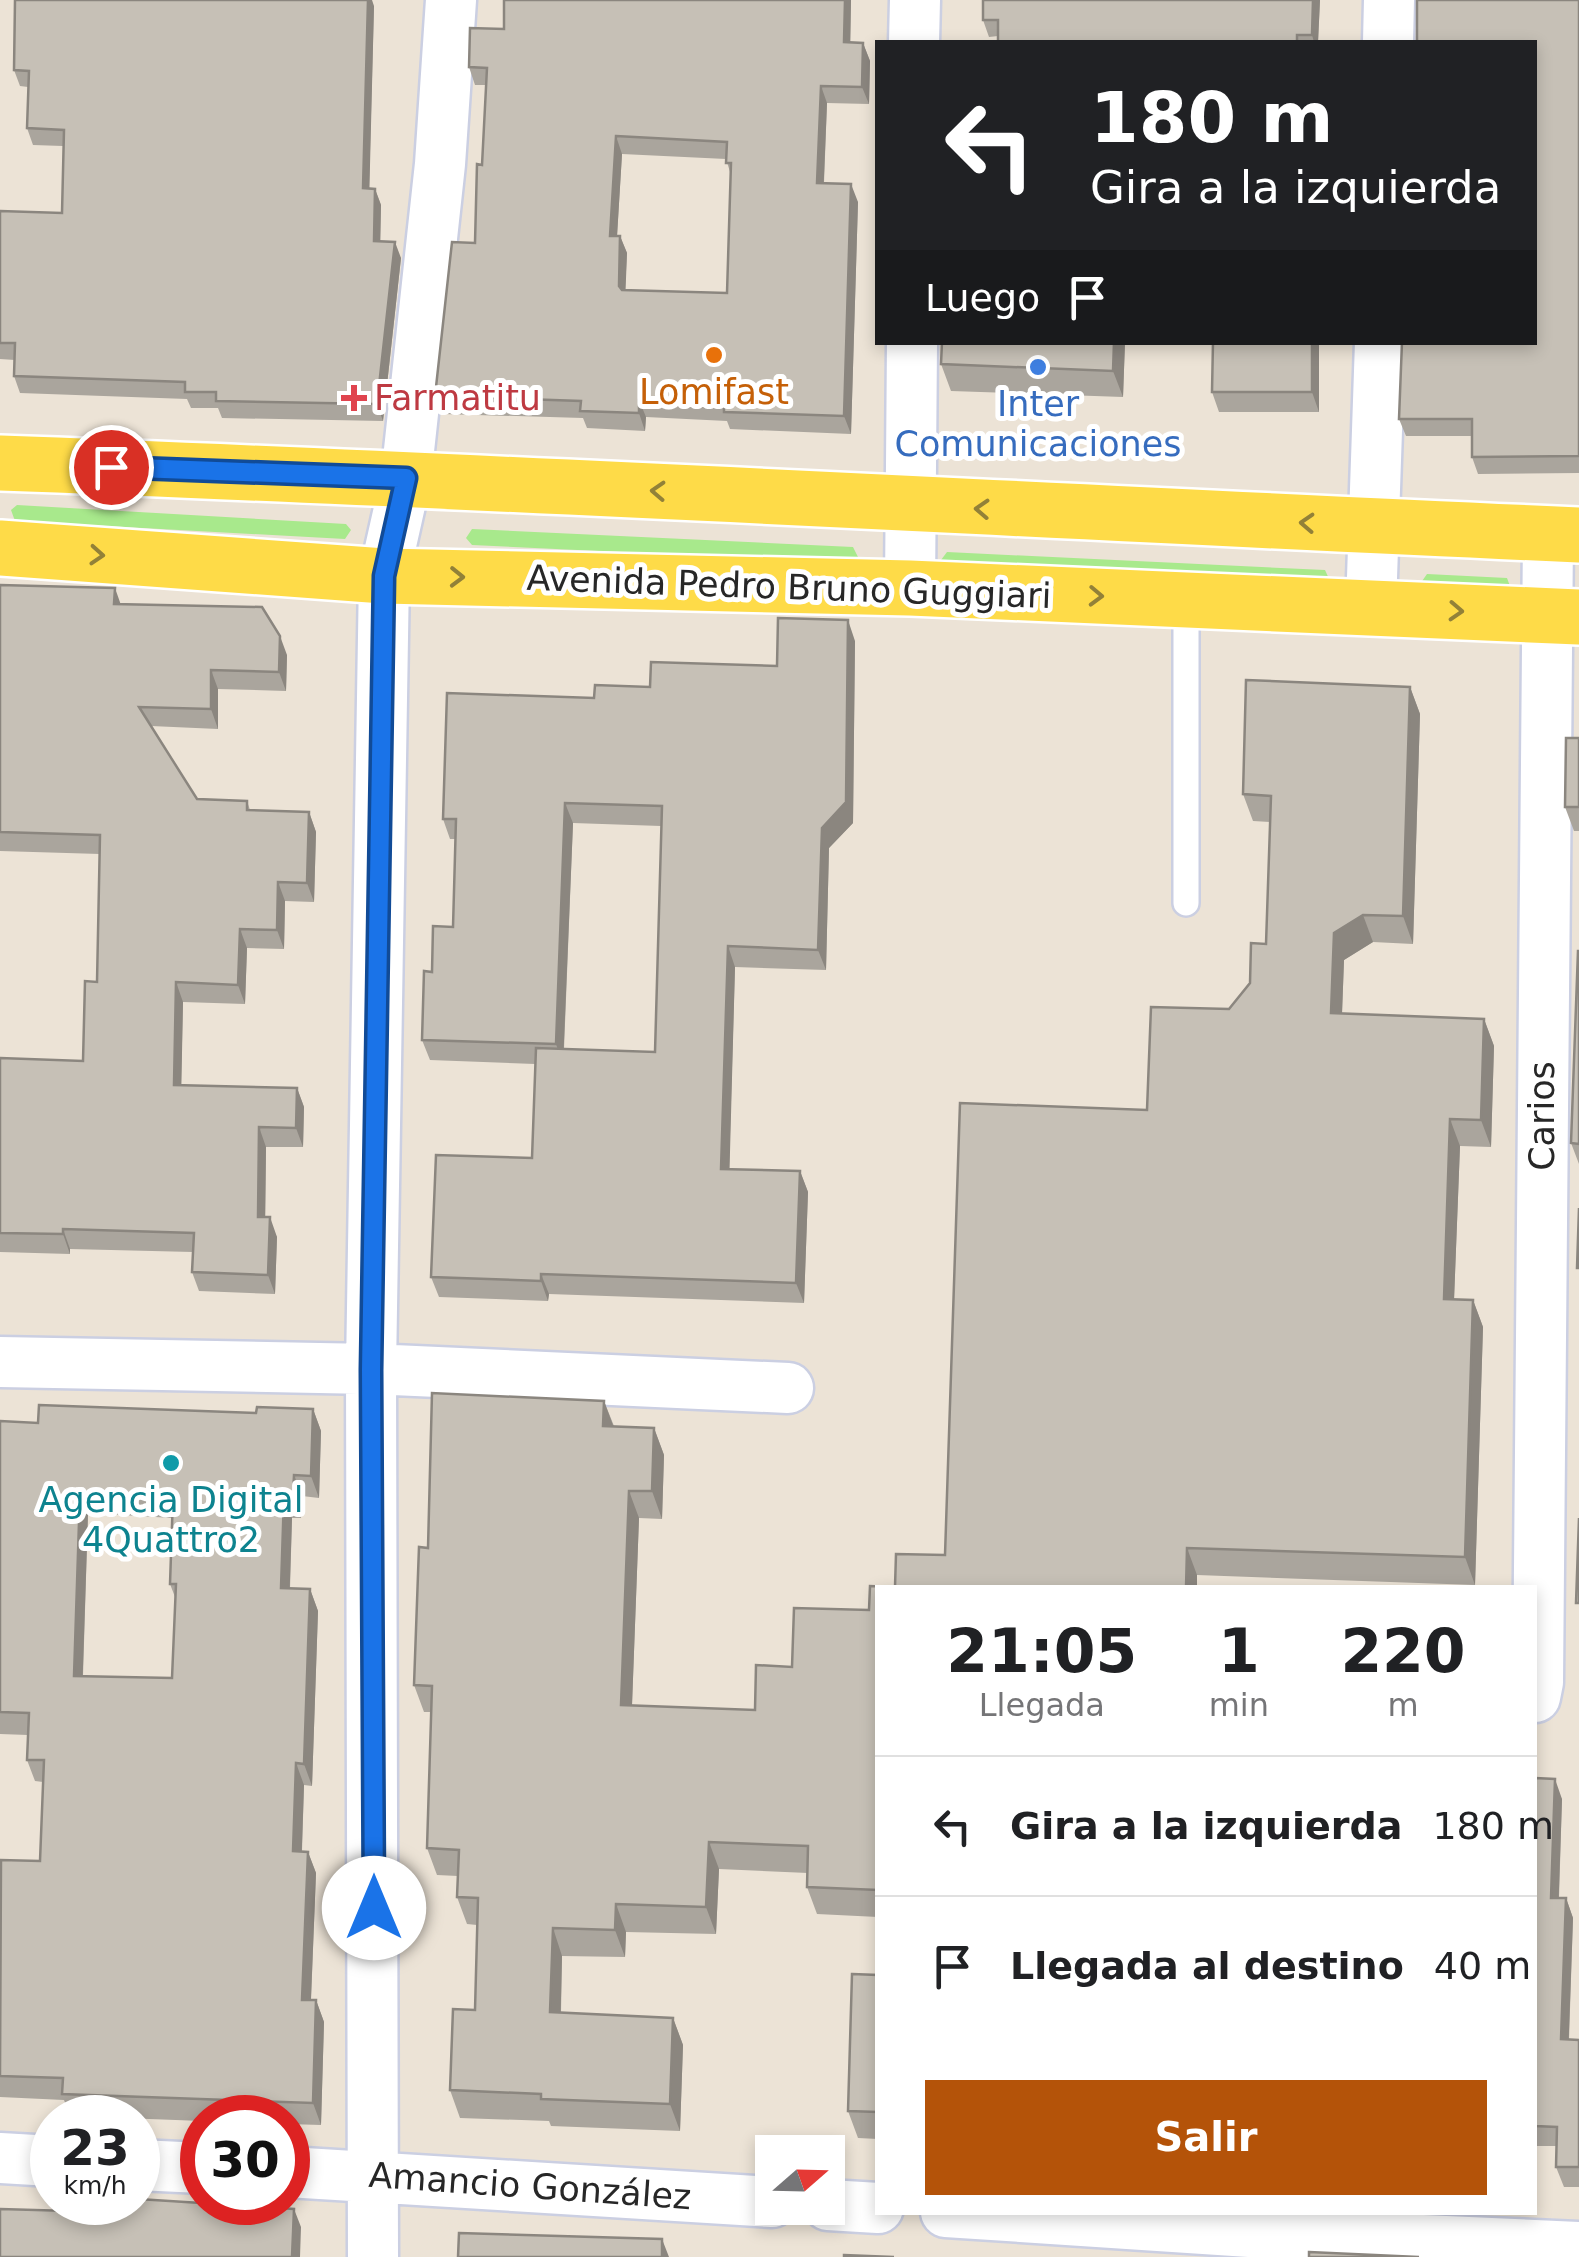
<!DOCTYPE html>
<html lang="es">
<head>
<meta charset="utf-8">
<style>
	body { margin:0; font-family:"DejaVu Sans",sans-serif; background:#f6f6f6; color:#202124; height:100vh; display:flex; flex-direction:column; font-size:38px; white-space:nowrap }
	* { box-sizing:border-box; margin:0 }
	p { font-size:32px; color:#757577 }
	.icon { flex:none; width:55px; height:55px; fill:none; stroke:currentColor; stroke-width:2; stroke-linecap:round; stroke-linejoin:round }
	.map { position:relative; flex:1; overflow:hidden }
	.drawer { position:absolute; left:875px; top:1585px; width:662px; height:630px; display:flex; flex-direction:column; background:#fff; border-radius:0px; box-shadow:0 5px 15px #0003 }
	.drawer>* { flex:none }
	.top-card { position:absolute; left:875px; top:40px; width:662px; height:305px; border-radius:0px; box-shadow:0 5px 15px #0003; background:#202124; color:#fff; overflow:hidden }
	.needle { width:65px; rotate:70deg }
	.buttons { position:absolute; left:755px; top:2135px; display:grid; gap:20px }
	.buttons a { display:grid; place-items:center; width:90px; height:90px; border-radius:0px; background:#fff; box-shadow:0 5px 15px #0003; font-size:50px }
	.speed { position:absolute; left:30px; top:2095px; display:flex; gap:20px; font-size:50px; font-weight:700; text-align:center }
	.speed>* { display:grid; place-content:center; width:130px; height:130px; border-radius:50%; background:#fff; box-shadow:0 5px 15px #0003; line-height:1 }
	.speed small { font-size:25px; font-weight:400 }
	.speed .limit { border:15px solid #d22; background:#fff; color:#111 }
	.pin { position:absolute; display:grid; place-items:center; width:85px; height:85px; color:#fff; margin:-42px; border:5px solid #fff; border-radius:50%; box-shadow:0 2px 10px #0007 }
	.me { position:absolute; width:110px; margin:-55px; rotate:0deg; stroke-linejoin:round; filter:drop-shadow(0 0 8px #0008) }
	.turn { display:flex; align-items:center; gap:35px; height:210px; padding:0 50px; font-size:45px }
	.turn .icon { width:130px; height:130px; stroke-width:2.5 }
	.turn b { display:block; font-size:70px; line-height:85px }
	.then { display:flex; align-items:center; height:95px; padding:0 50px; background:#0003; gap:20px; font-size:38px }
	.eta { display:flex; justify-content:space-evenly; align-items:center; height:170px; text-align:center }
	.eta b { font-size:60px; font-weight:600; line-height:70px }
	.button { display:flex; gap:20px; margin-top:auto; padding:20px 50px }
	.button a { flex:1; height:115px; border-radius:0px; background:#b45309; color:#fff; font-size:40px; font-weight:600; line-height:115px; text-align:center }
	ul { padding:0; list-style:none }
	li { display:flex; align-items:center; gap:30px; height:140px; padding:0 50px; border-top:2px solid #e0e0e0 }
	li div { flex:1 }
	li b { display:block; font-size:38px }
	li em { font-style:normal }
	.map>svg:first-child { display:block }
	.green { fill:#a8e98c }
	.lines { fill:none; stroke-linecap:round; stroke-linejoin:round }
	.service-casing { stroke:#cbcfe2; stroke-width:30 }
	.minor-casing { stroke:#cbcfe2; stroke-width:55 }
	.primary-casing { stroke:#fff; stroke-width:60 }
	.service { stroke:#fff; stroke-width:25 }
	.minor { stroke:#fff; stroke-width:50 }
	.primary { stroke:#fedb48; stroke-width:55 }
	.wall { fill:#aaa59d; fill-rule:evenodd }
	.shaded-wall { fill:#8b867f }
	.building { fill:#c6c0b6; stroke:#8b867f; stroke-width:2.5; fill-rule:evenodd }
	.oneway { stroke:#928138 }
	.route-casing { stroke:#114b97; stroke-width:25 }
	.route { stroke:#1a73e8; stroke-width:18 }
	.food-dot { fill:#e8710a; stroke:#fff; stroke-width:4 }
	.shop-dot { fill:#3f7fe0; stroke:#fff; stroke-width:4 }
	.health-dot { fill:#e0444e; stroke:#fff; stroke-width:4 }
	.culture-dot { fill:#0f9aa8; stroke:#fff; stroke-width:4 }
	.labels { text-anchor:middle; stroke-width:10; stroke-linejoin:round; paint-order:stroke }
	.food-label { font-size:35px; fill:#c56008; stroke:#fff }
	.health-label { font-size:35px; fill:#be3a42; stroke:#fff; text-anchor:start }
	.shop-label { font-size:35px; fill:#366cbe; stroke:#fff }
	.street-label { font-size:35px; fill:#272727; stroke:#fff }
	.culture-label { font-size:35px; fill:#0d838f; stroke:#fff }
</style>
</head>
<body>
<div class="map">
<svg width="1579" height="2257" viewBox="0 0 1579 2257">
	<rect width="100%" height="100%" fill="#ece3d6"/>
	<path class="green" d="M17,505L346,524L351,530L345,539L15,521L11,510Z
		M472,529L853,547L859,559L854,563L472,545L466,538Z
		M947,552L1325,570L1330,581L947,567L941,560Z
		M1427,574L1507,578L1511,589L1420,584Z"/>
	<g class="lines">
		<g class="service-casing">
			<path id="service" d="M1186,903V600"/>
		</g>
		<g class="minor-casing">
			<path id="minor" d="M914,42L915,0
				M1388,42L1389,0
				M910,588L912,342
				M1371,607L1380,342
				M0,1362L371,1369L788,1388
				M1535,1697L1538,1682L1548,534
				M0,2158L52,2161
				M138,2165L202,2168
				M288,2172L772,2202
				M828,2205L878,2208
				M946,2212L1264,2233L1579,2247
				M373,2257L371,1369L384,576L406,478L440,164L451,0"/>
		</g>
		<g class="primary-casing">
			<path id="primary" d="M0,463C527,482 1053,512 1579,535
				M0,548L384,576L910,588L1579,617"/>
		</g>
		<use href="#service" class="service"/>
		<use href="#minor" class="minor"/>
		<use href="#primary" class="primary"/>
	</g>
	<path class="wall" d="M504,0H851L850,43H863L870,61L869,104L827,103L824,183L858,202L851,434L730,429L727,421L646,417L645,431L587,428L583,418L442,414L435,396L475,243L482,165L486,85H475L469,67L504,29ZM622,154L726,159L731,175L727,293L625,290L627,253L620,236H617Z
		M983,0H1320L1318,42H998V36L989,37L983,20Z
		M1579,0V473L1478,474L1472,457V436H1406L1399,419L1535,342Z
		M374,6L369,188L375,189L381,205L380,241L401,258L383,421L222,418L218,408H191L187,399L20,393L14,376L15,360L0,359V211L62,213L63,146L33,145L27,128L28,87L20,86L14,70Z
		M942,342H1125L1123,397L951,391L941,364Z
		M1213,342H1319V412H1219L1212,392Z
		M0,585L120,604L287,655L286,691L218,689V729L151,726L197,799L247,801L250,810L309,812L316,832L314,902L285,901L284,949L247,948L245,1004L183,1002L181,1085L297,1088L304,1107L303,1147H266L265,1217L277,1237L275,1294L199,1291L192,1272L193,1252L70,1249V1254L0,1252V1058L83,1061L97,982L100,854L0,851Z
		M855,641L853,823L829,848L826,970L735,967L729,1169L800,1171L808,1192L804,1303L549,1294L548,1301L439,1297L431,1277L532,1158L535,1064L430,1060L422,1040L453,927L455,839H450L443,819L594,698L777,666ZM573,823L661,826L655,1052L564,1049Z
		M1246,680L1410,687L1420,714L1413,944L1373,942L1344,960L1342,1014L1484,1019L1494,1046L1491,1147L1460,1146L1454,1300H1473L1483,1327L1475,1585L1197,1575V1588H878V1917L817,1914L807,1887L808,1873L719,1869L716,1934L626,1932L625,1957L562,1956L561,2013L673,2018L683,2045L680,2131L551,2126L549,2121L460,2118L450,2090L453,2009L475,2010L477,1925L467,1924L457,1897L458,1876L437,1875L427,1848L431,1712H424L414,1685L419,1547L428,1548L432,1393L604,1401L614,1426L654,1428L664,1455L662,1519L639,1518L632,1705L755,1710L756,1665L792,1667L794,1608L869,1610L870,1586L895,1587L896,1554L945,1555L960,1103L1147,1110L1151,1007L1229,1009L1250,983L1251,943L1266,944L1270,822L1253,821L1243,794Z
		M1579,738V831H1574L1565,807Z
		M1579,951V1164L1571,1143Z
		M313,1409L321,1431L319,1498L302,1496L301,1518H292L290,1589H310L318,1611L312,1786L304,1785L302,1851L308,1852L316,1873L311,2000H316L324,2022L321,2125L288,2124V2118H202V2121L70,2116L64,2100L0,2097V1903L40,1861L43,1782L35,1781L27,1760L28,1735L0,1734V1421L38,1423L256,1413ZM88,1513L172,1518L170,1584L175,1597L172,1678L83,1676Z
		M1535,1778L1562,1799L1559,1898H1566L1573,1918L1569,2040H1579V2187H1564L1556,2167L1557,2146H1535Z
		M878,1975V2139L858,2138L848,2111Z"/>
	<path class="shaded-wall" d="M368,0H372L374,6L369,205L363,188Z
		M845,0H851L850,60L844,42Z
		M1313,0H1320L1318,42H1314L1312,35Z
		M863,43L870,61L869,104L862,87Z
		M821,86L827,103L823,200L817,183Z
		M616,136L622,154L616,253L610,236Z
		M851,184L858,202L851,434L844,416Z
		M375,189L381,205L380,257L374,241Z
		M620,236L627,253L625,304L619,286Z
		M395,242L401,258L383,421L377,404Z
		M1114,342H1125L1123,397L1113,371Z
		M1312,342H1319V412L1312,392Z
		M639,400L646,417L645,431L639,413Z
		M115,588L122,608L114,604Z
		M848,620L855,641L853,823L829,848L826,970L818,950L822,828Z
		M280,636L287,655L286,691L279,672Z
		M211,670L218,689V729L211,709Z
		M1410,687L1420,714L1413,944L1403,916Z
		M565,803L573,823L563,1065L556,1044Z
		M309,812L316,832L314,902L307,883Z
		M278,882L285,901L284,949L277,930Z
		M1363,915L1373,942L1344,960L1341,1040L1331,1013L1334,933Z
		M240,929L247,948L245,1004L238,985Z
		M728,946L735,967L729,1189L721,1169Z
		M176,982L183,1002L181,1104L174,1085Z
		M1484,1019L1494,1046L1491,1147L1481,1120Z
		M297,1088L304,1107L303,1147L296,1128Z
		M1450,1119L1460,1146L1453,1326L1444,1299Z
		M259,1127L266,1147L265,1236L258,1217Z
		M800,1171L808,1192L804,1303L796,1283Z
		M270,1217L277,1237L275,1294L268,1275Z
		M63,1229L70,1249V1254L63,1234Z
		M541,1274L549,1294L548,1301L541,1281Z
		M1473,1300L1483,1327L1475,1585L1465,1557Z
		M604,1401L614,1428L603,1426Z
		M313,1409L321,1431L319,1498L311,1476Z
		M654,1428L664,1455L662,1519L652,1491Z
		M294,1475L302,1496L301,1518L293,1496Z
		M629,1491L639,1518L631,1732L621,1705Z
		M80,1492L88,1513L82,1697L74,1676Z
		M284,1496L292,1518L289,1610L281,1588Z
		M1187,1548L1197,1575V1588H1186Z
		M310,1589L318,1611L312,1786L304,1764Z
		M296,1763L304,1785L301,1873L293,1851Z
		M1555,1779L1562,1799L1558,1918L1551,1898Z
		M709,1842L719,1869L716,1934L706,1907Z
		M308,1852L316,1873L310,2022L302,2000Z
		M1566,1898L1573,1918L1568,2059L1561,2039Z
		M616,1904L626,1932L625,1957L615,1930Z
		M553,1928L562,1956L560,2040L550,2012Z
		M316,2000L324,2022L321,2125L313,2103Z
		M673,2018L683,2045L680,2131L670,2104Z
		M294,2209L301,2227L300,2257H292Z
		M662,2239L669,2257H662Z"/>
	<path class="building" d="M15,0H368L363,188L375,189L374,241L395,242L377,404L216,401V392H185V382L14,376L15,343H0V211L62,213L64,130L27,128L29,71L14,70Z
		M504,0H845L844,42L863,43L862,87L821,86L817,183L851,184L844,416L724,412V403L639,400V413L580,411L581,401L435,396L452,242L475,243L477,164L482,165L487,68L469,67L470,28L504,29ZM616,136L727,142L726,163H731L727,293L622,290L619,286L620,236H610Z
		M983,0H1313L1312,35H1297V42H998V20H983Z
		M1417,0H1579V456L1472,457V419H1399L1402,342H1535V42H1417Z
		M942,342H1114L1113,371L941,364Z
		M1213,342H1312V392H1212Z
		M0,585L115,588L114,604L262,607L280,636L279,672L211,670V709L139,707L197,799L247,801V810L309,812L307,883L278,882L277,930L240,929L238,985L176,982L174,1085L297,1088L296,1128L259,1127L258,1217H270L268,1275L192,1272L194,1233L63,1229V1234L0,1233V1058L83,1061L85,981L97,982L100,835L0,832Z
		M778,618L848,620L846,802L822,828L818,950L728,946L721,1169L800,1171L796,1283L541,1274V1281L431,1277L436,1155L532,1158L536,1048L655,1052L662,806L565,803L556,1044L422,1040L424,971L432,972L433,926L453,927L456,819H443L447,693L594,698L595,685L650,687L651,662L777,666Z
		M1246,680L1410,687L1403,916L1363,915L1334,933L1331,1013L1484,1019L1481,1120L1450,1119L1444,1299L1473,1300L1465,1557L1187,1548L1186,1588H878V1890L807,1887L808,1846L709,1842L706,1907L616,1904L615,1930L553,1928L550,2012L673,2018L670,2104L541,2099V2094L450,2090L453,2009L475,2010L478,1898L457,1897L459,1850L427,1848L432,1686L414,1685L419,1547L428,1548L432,1393L604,1401L603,1426L654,1428L652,1491H629L621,1705L755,1710L756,1665L792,1667L794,1608L869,1610L870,1586L895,1587L896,1554L945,1555L960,1103L1147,1110L1151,1007L1229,1009L1250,983L1251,943L1266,944L1271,796L1243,794Z
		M1566,738H1579V807H1565Z
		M1578,951H1579V1144L1571,1143Z
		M1579,1208V1268H1577Z
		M39,1405L256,1413L257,1407L313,1409L311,1476L294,1475L293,1496H284L281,1588L310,1589L304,1764L296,1763L293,1851L308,1852L302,2000H316L313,2103L62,2094L63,2078L0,2076L1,1860L40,1861L44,1760H27L29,1713L0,1712V1421L38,1423ZM80,1492L173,1496L170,1584H176L172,1678L74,1676Z
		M1579,1518V1603H1576Z
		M1535,1778L1555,1779L1551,1898H1566L1561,2039L1579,2040V2167H1556L1557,2127L1535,2126Z
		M852,1974L878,1975V2112L848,2111Z
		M138,2199L294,2209L292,2257H0V2209L70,2211V2202H138Z
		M459,2233L662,2239V2257H458Z
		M1309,2252L1419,2257H1309Z
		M844,2255L894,2257H844Z"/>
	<defs><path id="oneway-chevron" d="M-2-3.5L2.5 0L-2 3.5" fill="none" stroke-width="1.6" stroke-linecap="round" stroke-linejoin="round" transform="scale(2.5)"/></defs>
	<g class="oneway">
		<use href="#oneway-chevron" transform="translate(658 491) rotate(-177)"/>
		<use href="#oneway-chevron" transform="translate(982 509) rotate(-177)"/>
		<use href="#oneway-chevron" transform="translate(1307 523) rotate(-177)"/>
		<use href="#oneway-chevron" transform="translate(97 555) rotate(4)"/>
		<use href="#oneway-chevron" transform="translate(457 577) rotate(1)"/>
		<use href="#oneway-chevron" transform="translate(1096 596) rotate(2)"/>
		<use href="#oneway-chevron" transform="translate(1456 611) rotate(3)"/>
	</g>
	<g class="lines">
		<g class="route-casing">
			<path id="route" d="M111,467L406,478L384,576L371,1370L374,1908"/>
		</g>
		<use href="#route" class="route"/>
	</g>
	<circle class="food-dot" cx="714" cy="355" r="10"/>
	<circle class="shop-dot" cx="1038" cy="367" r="10"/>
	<path class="health-dot" d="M349 383h10v10h10v10h-10v10h-10v-10h-10v-10h10z"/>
	<circle class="culture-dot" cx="171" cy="1463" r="10"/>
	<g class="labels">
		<g class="food-label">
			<text x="714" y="404">Lomifast</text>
		</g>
		<g class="health-label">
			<text x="374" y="410">Farmatitu</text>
		</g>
		<g class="shop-label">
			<text x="1038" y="416">Inter<tspan x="1038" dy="40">Comunicaciones</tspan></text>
		</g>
		<g class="street-label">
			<text transform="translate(789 587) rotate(2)" y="12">Avenida Pedro Bruno Guggiari</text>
			<text transform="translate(1542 1116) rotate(-90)" y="12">Carios</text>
			<text transform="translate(530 2186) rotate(4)" y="12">Amancio González</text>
		</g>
		<g class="culture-label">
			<text x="171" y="1512">Agencia Digital<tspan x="171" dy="40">4Quattro2</tspan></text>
		</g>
	</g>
</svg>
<div class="buttons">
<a><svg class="needle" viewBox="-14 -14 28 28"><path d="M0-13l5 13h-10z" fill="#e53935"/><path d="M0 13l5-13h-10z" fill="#757577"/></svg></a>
</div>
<div class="speed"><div>23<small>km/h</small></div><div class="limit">30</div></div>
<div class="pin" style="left:111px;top:467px;background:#d93025"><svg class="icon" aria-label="arrive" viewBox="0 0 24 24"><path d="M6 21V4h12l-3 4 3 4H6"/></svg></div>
<svg class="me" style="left:374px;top:1908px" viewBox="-20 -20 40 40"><circle r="19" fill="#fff"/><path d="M0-13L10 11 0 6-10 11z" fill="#1a73e8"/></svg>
<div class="top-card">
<div class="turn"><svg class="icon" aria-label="left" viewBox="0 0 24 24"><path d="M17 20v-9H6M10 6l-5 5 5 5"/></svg><div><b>180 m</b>Gira a la izquierda</div></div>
<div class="then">Luego<svg class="icon" aria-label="arrive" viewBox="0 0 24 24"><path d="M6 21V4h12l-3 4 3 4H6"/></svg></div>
</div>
<section class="drawer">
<div class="eta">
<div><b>21:05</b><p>Llegada</p></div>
<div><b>1</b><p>min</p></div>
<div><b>220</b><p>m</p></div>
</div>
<ul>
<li><svg class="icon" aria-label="left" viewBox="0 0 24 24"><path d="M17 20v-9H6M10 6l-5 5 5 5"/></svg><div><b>Gira a la izquierda</b></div><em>180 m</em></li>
<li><svg class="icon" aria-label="arrive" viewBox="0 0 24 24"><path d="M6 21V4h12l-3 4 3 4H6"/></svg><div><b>Llegada al destino</b></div><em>40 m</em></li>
</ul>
<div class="button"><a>Salir</a></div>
</section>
</div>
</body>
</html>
